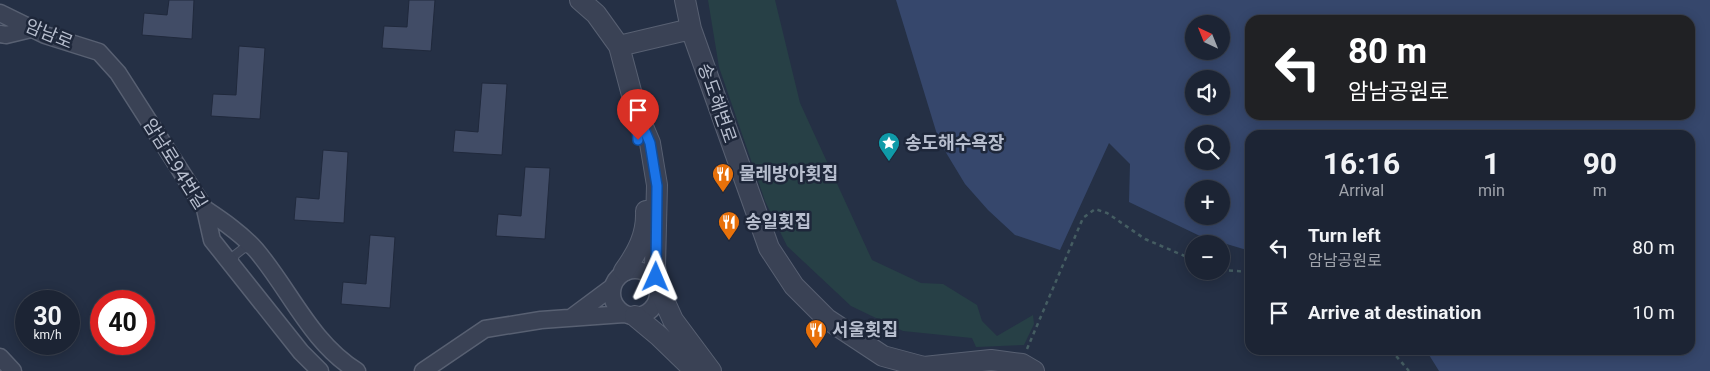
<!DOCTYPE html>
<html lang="en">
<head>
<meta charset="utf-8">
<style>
	body { margin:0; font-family:Roboto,"Noto Sans KR",sans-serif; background:#293040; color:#f1f3f6; height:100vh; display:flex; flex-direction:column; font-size:19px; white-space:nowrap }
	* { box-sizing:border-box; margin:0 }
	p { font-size:16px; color:#a0a4ac }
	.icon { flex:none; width:28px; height:28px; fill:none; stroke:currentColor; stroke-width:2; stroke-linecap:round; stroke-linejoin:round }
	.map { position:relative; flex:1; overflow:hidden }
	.side { position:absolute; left:1245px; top:130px; width:450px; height:225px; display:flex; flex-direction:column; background:#1c2434; border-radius:15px; box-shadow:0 2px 12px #0003,0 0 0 1px #3a414f }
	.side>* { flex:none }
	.hud { position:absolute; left:1245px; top:15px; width:450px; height:105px; border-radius:15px; box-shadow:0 2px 12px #0003,0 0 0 1px #3a414f; background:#202124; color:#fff; overflow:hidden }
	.needle { width:32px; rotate:317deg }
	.fabs { position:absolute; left:1185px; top:15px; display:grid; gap:10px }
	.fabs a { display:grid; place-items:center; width:45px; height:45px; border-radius:50%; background:#1c2434; box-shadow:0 2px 12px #0003,0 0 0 1px #3a414f; font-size:25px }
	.speed { position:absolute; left:15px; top:290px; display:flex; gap:10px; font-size:25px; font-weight:700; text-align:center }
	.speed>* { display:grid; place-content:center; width:65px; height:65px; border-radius:50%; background:#1c2434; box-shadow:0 2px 12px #0003,0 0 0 1px #3a414f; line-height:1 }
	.speed small { font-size:12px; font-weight:400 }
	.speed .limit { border:8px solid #d22; background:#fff; color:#111 }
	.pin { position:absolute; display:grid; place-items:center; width:42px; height:42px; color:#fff; margin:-51px -21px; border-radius:50% 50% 50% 0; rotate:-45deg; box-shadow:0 0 5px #0007 }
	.pin .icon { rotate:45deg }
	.me { position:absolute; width:55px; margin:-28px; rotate:1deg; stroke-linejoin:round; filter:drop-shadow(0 0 4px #0008) }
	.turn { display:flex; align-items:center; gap:18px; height:105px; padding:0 20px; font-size:22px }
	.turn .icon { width:65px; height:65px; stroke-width:2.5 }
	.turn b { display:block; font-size:35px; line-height:42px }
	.eta { display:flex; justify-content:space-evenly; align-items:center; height:85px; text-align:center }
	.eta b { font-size:30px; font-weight:700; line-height:35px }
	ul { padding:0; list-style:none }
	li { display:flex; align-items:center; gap:15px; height:65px; padding:0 20px }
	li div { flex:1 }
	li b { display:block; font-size:19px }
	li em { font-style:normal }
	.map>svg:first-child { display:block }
	.green { fill:#274046 }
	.water { fill:#36476c; fill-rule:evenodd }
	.building { fill:#414c66; stroke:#20293c }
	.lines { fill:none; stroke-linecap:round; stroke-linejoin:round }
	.service-casing { stroke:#586072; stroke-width:10 }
	.minor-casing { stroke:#586072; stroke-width:19 }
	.tertiary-casing { stroke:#586072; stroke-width:22 }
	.path { stroke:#455d62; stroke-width:2.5; stroke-dasharray:4 4; stroke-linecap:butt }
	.service { stroke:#3a4255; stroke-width:8 }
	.minor { stroke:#3a4255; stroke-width:16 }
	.tertiary { stroke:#3a4255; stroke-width:20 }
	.route-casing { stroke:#114b97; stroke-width:12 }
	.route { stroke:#1a73e8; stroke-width:9 }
	.labels { text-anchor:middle; stroke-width:5; stroke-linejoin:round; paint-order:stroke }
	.street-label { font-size:18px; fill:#b7bece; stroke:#1e273a }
	.poi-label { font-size:18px; font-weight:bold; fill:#b7bece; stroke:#1e273a; text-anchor:start }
</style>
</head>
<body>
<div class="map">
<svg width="1710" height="371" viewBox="0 0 1710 371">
	<rect width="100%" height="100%" fill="#253045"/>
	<path class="green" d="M708,0H775L800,103L872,260L921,283L943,284L977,305L982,321L997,336L1033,315L1034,324L1024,345L976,347L972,338L903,331L851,306L787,246L765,201L719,67Z"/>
	<path class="water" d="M896,0H1710V371H1439L1426,350H1690V135H1250V251L1200,236L1129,202L1130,164L1109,143L1060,250L1015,235L988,210L965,184L939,141ZM1250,20H1690V115H1250ZM1194,24H1221V51H1194ZM1194,79H1221V106H1194ZM1194,134H1221V161H1194ZM1194,189H1221V216H1194Z"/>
	<path class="building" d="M169,0H194L192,39L142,35L144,13L167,15Z
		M409,0H435L431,51L382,48L384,26L407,27Z
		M239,46L265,48L260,119L211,116L213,94L236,95Z
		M482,83L507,84L502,155L453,152L455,130L478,132Z
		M323,150L348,152L344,223L294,220L296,197L319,199Z
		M525,167L550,168L545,239L496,236L498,214L521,216Z
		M370,235L395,237L390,308L341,304L343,282L366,284Z"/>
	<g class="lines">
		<g class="service-casing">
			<path id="service" d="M232,265L235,255L244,248L253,249"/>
		</g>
		<g class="minor-casing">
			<path id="minor" d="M0,13L45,35L99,52L118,73L205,209L212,240L301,352L320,371
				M0,34L6,35L31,29
				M205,209C223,221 242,234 256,250C290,290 311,343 357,371
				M612 293a23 23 0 1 1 46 0a23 23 0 1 1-46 0Z
				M572,317L611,288
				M0,357L13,371
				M423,371L485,329L541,320L624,314"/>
		</g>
		<g class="tertiary-casing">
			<path id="tertiary" d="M580,0L596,14L619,46L636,110L650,143L657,185L655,266L658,287L673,320L711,371
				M685,0L691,29L769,248L794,286L827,319L883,356L924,367L991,360L1022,364L1034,371
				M619,46L691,29
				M624,271C637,253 647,235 646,211
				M635,316L659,336L695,371"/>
		</g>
		<path class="path" d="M1221,270L1250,272
			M1027,349L1083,218L1095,209L1107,213L1145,239L1194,260
			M1391,350L1409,371"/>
		<use href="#service" class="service"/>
		<use href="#minor" class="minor"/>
		<use href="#tertiary" class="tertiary"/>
	</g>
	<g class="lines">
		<g class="route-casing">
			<path id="route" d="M638,140L636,110L650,143L657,186L656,277"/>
		</g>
		<use href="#route" class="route"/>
	</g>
	<defs>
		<g id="sight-pin" transform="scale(1.125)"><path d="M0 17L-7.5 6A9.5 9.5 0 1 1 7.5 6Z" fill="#0f9aa8" stroke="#1e273a"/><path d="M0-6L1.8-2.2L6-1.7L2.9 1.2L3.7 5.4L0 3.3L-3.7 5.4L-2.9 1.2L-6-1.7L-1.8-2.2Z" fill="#fff"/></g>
		<g id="restaurant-pin" transform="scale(1.125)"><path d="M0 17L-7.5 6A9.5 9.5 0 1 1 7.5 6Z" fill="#e8710a" stroke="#1e273a"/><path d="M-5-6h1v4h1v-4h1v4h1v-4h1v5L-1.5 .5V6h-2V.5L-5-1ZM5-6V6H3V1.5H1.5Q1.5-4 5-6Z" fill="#fff"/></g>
	</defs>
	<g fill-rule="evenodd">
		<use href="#sight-pin" x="889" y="143"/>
		<use href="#restaurant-pin" x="723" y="174"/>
		<use href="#restaurant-pin" x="729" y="222"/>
		<use href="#restaurant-pin" x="816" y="330"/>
	</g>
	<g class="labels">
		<g class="street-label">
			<text transform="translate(49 34) rotate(22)" y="6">암남로</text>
			<text transform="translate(717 103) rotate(71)" y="6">송도해변로</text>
			<text transform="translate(175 164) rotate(58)" y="6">암남로94번길</text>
		</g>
		<g class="poi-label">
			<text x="905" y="149">송도해수욕장</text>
			<text x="739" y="180">물레방아횟집</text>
			<text x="745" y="228">송일횟집</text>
			<text x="832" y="336">서울횟집</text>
		</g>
	</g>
</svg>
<div class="fabs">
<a><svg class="needle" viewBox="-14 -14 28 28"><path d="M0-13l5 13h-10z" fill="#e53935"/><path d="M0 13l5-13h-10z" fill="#a0a4ac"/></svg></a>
<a><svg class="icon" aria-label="sound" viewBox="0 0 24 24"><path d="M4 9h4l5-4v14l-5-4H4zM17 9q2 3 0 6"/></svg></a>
<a><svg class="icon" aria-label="search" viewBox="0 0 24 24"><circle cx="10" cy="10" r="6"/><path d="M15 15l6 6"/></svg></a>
<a>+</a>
<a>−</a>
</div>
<div class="speed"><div>30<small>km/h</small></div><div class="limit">40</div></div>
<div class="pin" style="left:638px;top:140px;background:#d93025"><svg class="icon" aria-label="arrive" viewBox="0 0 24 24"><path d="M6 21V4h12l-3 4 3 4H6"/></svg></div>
<svg class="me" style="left:656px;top:277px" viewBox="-20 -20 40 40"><path d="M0-17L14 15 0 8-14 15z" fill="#1a73e8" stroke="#fff" stroke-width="4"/></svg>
<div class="hud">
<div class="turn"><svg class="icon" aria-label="left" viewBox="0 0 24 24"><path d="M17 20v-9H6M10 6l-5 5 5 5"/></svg><div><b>80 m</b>암남공원로</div></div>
</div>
<section class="side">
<div class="eta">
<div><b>16:16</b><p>Arrival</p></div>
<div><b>1</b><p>min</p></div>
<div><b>90</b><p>m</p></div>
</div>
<ul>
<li><svg class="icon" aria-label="left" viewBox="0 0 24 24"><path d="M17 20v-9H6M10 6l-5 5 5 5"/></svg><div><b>Turn left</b><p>암남공원로</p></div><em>80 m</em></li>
<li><svg class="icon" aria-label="arrive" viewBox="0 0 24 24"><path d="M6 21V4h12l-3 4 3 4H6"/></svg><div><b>Arrive at destination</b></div><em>10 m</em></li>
</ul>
</section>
</div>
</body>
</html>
